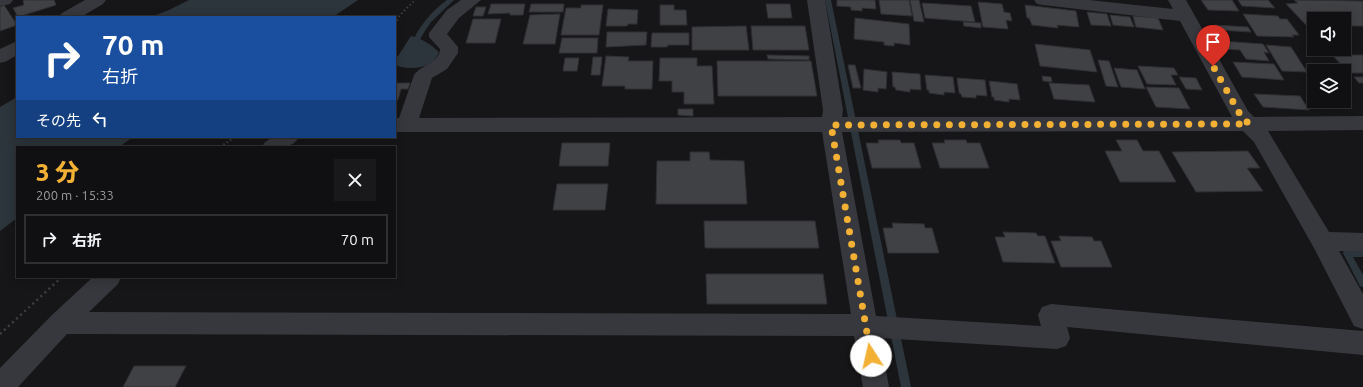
<!DOCTYPE html>
<html lang="ja">
<head>
<meta charset="utf-8">
<style>
	body { margin:0; font-family:Ubuntu,"Noto Sans JP",sans-serif; background:#19191b; color:#f1f3f6; height:100vh; display:flex; flex-direction:column; font-size:15px; white-space:nowrap }
	* { box-sizing:border-box; margin:0 }
	p { font-size:13px; color:#9c9d9f }
	.icon { flex:none; width:22px; height:22px; fill:none; stroke:currentColor; stroke-width:2; stroke-linecap:round; stroke-linejoin:round }
	.map { position:relative; flex:1; overflow:hidden }
	.sheet { position:absolute; left:16px; top:146px; width:380px; height:132px; display:flex; flex-direction:column; background:#101012; border-radius:0px; box-shadow:0 2px 10px #0003,0 0 0 1px #303032 }
	.sheet>* { flex:none }
	.banner { position:absolute; left:16px; top:16px; width:380px; height:122px; border-radius:0px; box-shadow:0 2px 10px #0003,0 0 0 1px #303032; background:#1a4fa0; color:#fff; overflow:hidden }
	.tools { position:absolute; left:1307px; top:12px; display:grid; gap:8px }
	.tools a { display:grid; place-items:center; width:44px; height:44px; border-radius:0px; background:#101012; box-shadow:0 2px 10px #0003,0 0 0 1px #303032; font-size:20px }
	.pin { position:absolute; display:grid; place-items:center; width:34px; height:34px; color:#fff; margin:-41px -17px; border-radius:50% 50% 50% 0; rotate:-45deg; box-shadow:0 0 4px #0007 }
	.pin .icon { rotate:45deg }
	.me { position:absolute; width:44px; margin:-22px; rotate:350deg; stroke-linejoin:round; filter:drop-shadow(0 0 3px #0008) }
	.turn { display:flex; align-items:center; gap:14px; height:84px; padding:0 20px; font-size:18px }
	.turn .icon { width:52px; height:52px; stroke-width:2.5 }
	.turn b { display:block; font-size:28px; line-height:34px }
	.then { display:flex; align-items:center; height:38px; padding:0 20px; background:#0003; gap:8px; font-size:15px }
	.round { display:grid; place-items:center; flex:none; width:42px; height:42px; border-radius:0px; background:#19191b }
	.overview { display:flex; align-items:center; justify-content:space-between; height:68px; padding:0 20px }
	h1 { font-size:24px; font-weight:800; line-height:30px; color:#f2b134 }
	ul { padding:0; list-style:none }
	li { display:flex; align-items:center; gap:12px; height:50px; margin:0 8px 6px; padding:0 12px; border:2px solid #303032; border-radius:0px }
	li div { flex:1 }
	li b { display:block; font-size:15px }
	li em { font-style:normal }
	.map>svg:first-child { display:block }
	.water { fill:#2c353c }
	.lines { fill:none; stroke-linecap:round; stroke-linejoin:round }
	.stream { fill:#2c353c; fill-rule:evenodd }
	.building { fill:#404145; stroke:#303034 }
	.path-far1 { stroke:#3d3f44; stroke-width:2; stroke-dasharray:1.5 2.5; stroke-linecap:butt }
	.path { stroke:#3d3f44; stroke-width:2.5; stroke-dasharray:2 3.5; stroke-linecap:butt }
	.minor { fill:#37383d; fill-rule:evenodd }
	.route { stroke:#f2b134; stroke-width:7; stroke-dasharray:0 12.6 }
</style>
</head>
<body>
<div class="map">
<svg width="1363" height="387" viewBox="0 0 1363 387">
	<rect width="100%" height="100%" fill="#161618"/>
	<path class="water" d="M189,0H358L333,17H151L169,10Z
		M411,36C423,39 430,44 439,52C433,69 409,71 395,65V56H398Z
		M17,97V137H133L119,147H17V218L0,231V107Z"/>
	<g class="lines">
		<path class="stream" d="M447,0H454L431,22L423,34L415,49H411L410,47C418,28 430,12 447,0Z
			M825,0H831L911,387H901Z
			M1347,250L1363,251V257H1353L1363,275V287L1360,286L1343,253L1344,251Z"/>
	</g>
	<path class="building" d="M54,0L56,5L18,17L13,8L24,5L23,1L24,0Z
		M837,0H875L876,9L862,8V11L851,10V7L837,6Z
		M879,0H909L912,16L881,14Z
		M910,0H919L924,22L914,21Z
		M1201,0H1232L1239,11L1208,10Z
		M1238,0H1268L1275,8L1242,6Z
		M1294,0L1363,1V26H1344V19H1314V26H1307L1286,4L1298,3Z
		M978,2L1002,4L1004,12L1010,13L1012,21L1006,20L1008,29L983,27Z
		M922,3L971,6L975,22L925,18Z
		M491,4H525L523,15H510V13L488,14Z
		M531,4H564L563,12H529Z
		M766,4H790L792,18H768Z
		M4,5L17,25L0,31V7Z
		M581,5H603L599,35H561L566,8H581Z
		M660,5H674V10H686L687,25H660Z
		M1025,5L1076,11L1079,27L1057,25L1058,28L1032,25L1029,18H1027Z
		M476,7H486L483,16H473Z
		M608,9L638,10L637,24H628L627,26H606Z
		M1087,12L1107,14L1111,26L1091,25Z
		M560,14L555,44H523L530,15Z
		M1243,14L1278,16L1280,19H1287L1299,35H1292L1294,37L1257,36Z
		M1110,15L1130,17L1134,27L1113,25Z
		M1133,16L1158,18L1163,30L1136,27Z
		M855,18L909,24L910,45L894,43V46L884,45V42L854,39Z
		M473,19H501L495,43H466Z
		M963,22L981,23V28L964,26Z
		M1214,25L1248,27L1251,32L1217,30Z
		M746,26L749,50H692V27Z
		M751,26H805L809,50H753Z
		M607,32H647L646,45L606,47Z
		M652,33H689V45H668L667,47H651Z
		M562,38H598L597,53H559Z
		M1221,41L1263,44L1269,53L1264,52L1269,61L1246,59L1240,50L1226,49Z
		M1035,44L1090,50L1097,72L1040,66Z
		M1266,45L1291,47L1307,72L1282,71Z
		M767,55L809,56V60L768,59Z
		M1332,55H1363V73H1349Z
		M606,56L629,57L628,61H653L652,89H625V86H602Z
		M593,57H602L600,75H591Z
		M565,58H579L577,71H563Z
		M660,58H697V66H712L714,104H684V92H672V81H659Z
		M1098,60L1109,61L1118,87L1106,86Z
		M717,61H811L817,96H718Z
		M1233,62L1274,64L1284,80L1242,77Z
		M848,65H855L861,88H853Z
		M1138,66L1174,68L1178,75H1171L1176,85L1147,84Z
		M1114,68L1137,70L1145,89L1121,87Z
		M864,69L887,72L886,89L878,88V92L863,90Z
		M892,72L920,74L921,90L910,89V92L896,90L895,87H893Z
		M925,75L953,77L955,93L944,92V95L929,93V90H927Z
		M1042,76L1051,77L1052,82L1043,81Z
		M1179,77L1196,78L1202,90L1186,89Z
		M1354,77H1363V83H1359Z
		M957,78L985,80L987,96L976,95V98L962,97L961,94L959,93Z
		M989,81L1017,84L1020,100L1009,99V102L994,100V97H992Z
		M395,83H410L408,89H401L398,100H395Z
		M1049,83L1089,85L1095,102L1054,99Z
		M1146,87L1179,88L1190,109L1156,107Z
		M1254,94L1300,96L1309,110L1263,107Z
		M678,109H693V116L678,115Z
		M878,140H900L901,143H914L921,168H872L866,143H879Z
		M944,140H966L967,143H980L989,168H940L932,143H945Z
		M1116,140H1137L1143,151H1159L1176,182H1120L1105,151H1122Z
		M562,143H610L608,166H559Z
		M1248,151L1260,168H1247L1263,191L1196,192L1172,152Z
		M690,152H709L710,160L744,161L747,204H656L657,161H690Z
		M557,184H608L605,210H553Z
		M704,221H815L819,248H705Z
		M892,223L924,224L925,228H932L939,253H888L883,228H893Z
		M1003,232L1036,233L1038,236H1045L1055,263L1003,262L995,237H1005Z
		M1059,236L1092,237L1094,241H1101L1112,267H1061L1051,241H1061Z
		M706,274H823L827,304H707Z
		M134,366H186L175,387H123Z"/>
	<g class="lines">
		<path class="path-far1" d="M395,24L400,15L415,0
			M220,147L235,137"/>
		<path class="path" d="M0,334L62,277"/>
		<path class="minor" d="M0,0H13L10,4L0,6Z
			M85,0H106L103,4L81,17H59L62,13Z
			M461,0H481L459,18L447,34L458,47V53L447,69L432,78L419,118L822,117L823,110L807,0H825L843,110L842,117H1232L1180,21L1043,5L1037,4L1034,0H1089L1173,9L1168,0H1186L1248,111L1254,117L1363,116V130L1268,131L1329,232L1363,233V251H1339L1363,294V329L1354,326L1314,248L1254,142L1243,131L842,132L876,316L1041,326L1038,315L1042,307L1051,304L1363,331V355L1067,327L1070,338L1066,346L1057,349L880,338L889,387H863L854,336L67,334L18,387H0V368L52,315L93,277H121L118,284L89,312L851,314L822,132H395V118H399L414,75C421,65 440,62 440,49L429,37V33L447,10Z
			M17,41V55L7,61L0,63V49Z
			M273,137H299C291,151 275,147 262,147L265,142Z"/>
	</g>
	<g class="lines">
		<path class="route" d="M871,356L831,125L1249,124L1241,116L1213,66"/>
	</g>
</svg>
<div class="tools">
<a><svg class="icon" aria-label="sound" viewBox="0 0 24 24"><path d="M4 9h4l5-4v14l-5-4H4zM17 9q2 3 0 6"/></svg></a>
<a><svg class="icon" aria-label="layers" viewBox="0 0 24 24"><path d="M12 4l9 5-9 5-9-5zM3 14l9 5 9-5"/></svg></a>
</div>
<div class="pin" style="left:1213px;top:66px;background:#d93025"><svg class="icon" aria-label="arrive" viewBox="0 0 24 24"><path d="M6 21V4h12l-3 4 3 4H6"/></svg></div>
<svg class="me" style="left:871px;top:356px" viewBox="-20 -20 40 40"><circle r="19" fill="#fff"/><path d="M0-13L10 11 0 6-10 11z" fill="#f2b134"/></svg>
<div class="banner">
<div class="turn"><svg class="icon" aria-label="right" viewBox="0 0 24 24"><path d="M7 20v-9h11M14 6l5 5-5 5"/></svg><div><b>70 m</b>右折</div></div>
<div class="then">その先<svg class="icon" aria-label="left" viewBox="0 0 24 24"><path d="M17 20v-9H6M10 6l-5 5 5 5"/></svg></div>
</div>
<section class="sheet">
<div class="overview"><div><h1>3 分</h1><p>200 m · 15:33</p></div><a class="round"><svg class="icon" aria-label="close" viewBox="0 0 24 24"><path d="M6 6l12 12M18 6L6 18"/></svg></a></div>
<ul>
<li><svg class="icon" aria-label="right" viewBox="0 0 24 24"><path d="M7 20v-9h11M14 6l5 5-5 5"/></svg><div><b>右折</b></div><em>70 m</em></li>
</ul>
</section>
</div>
</body>
</html>
